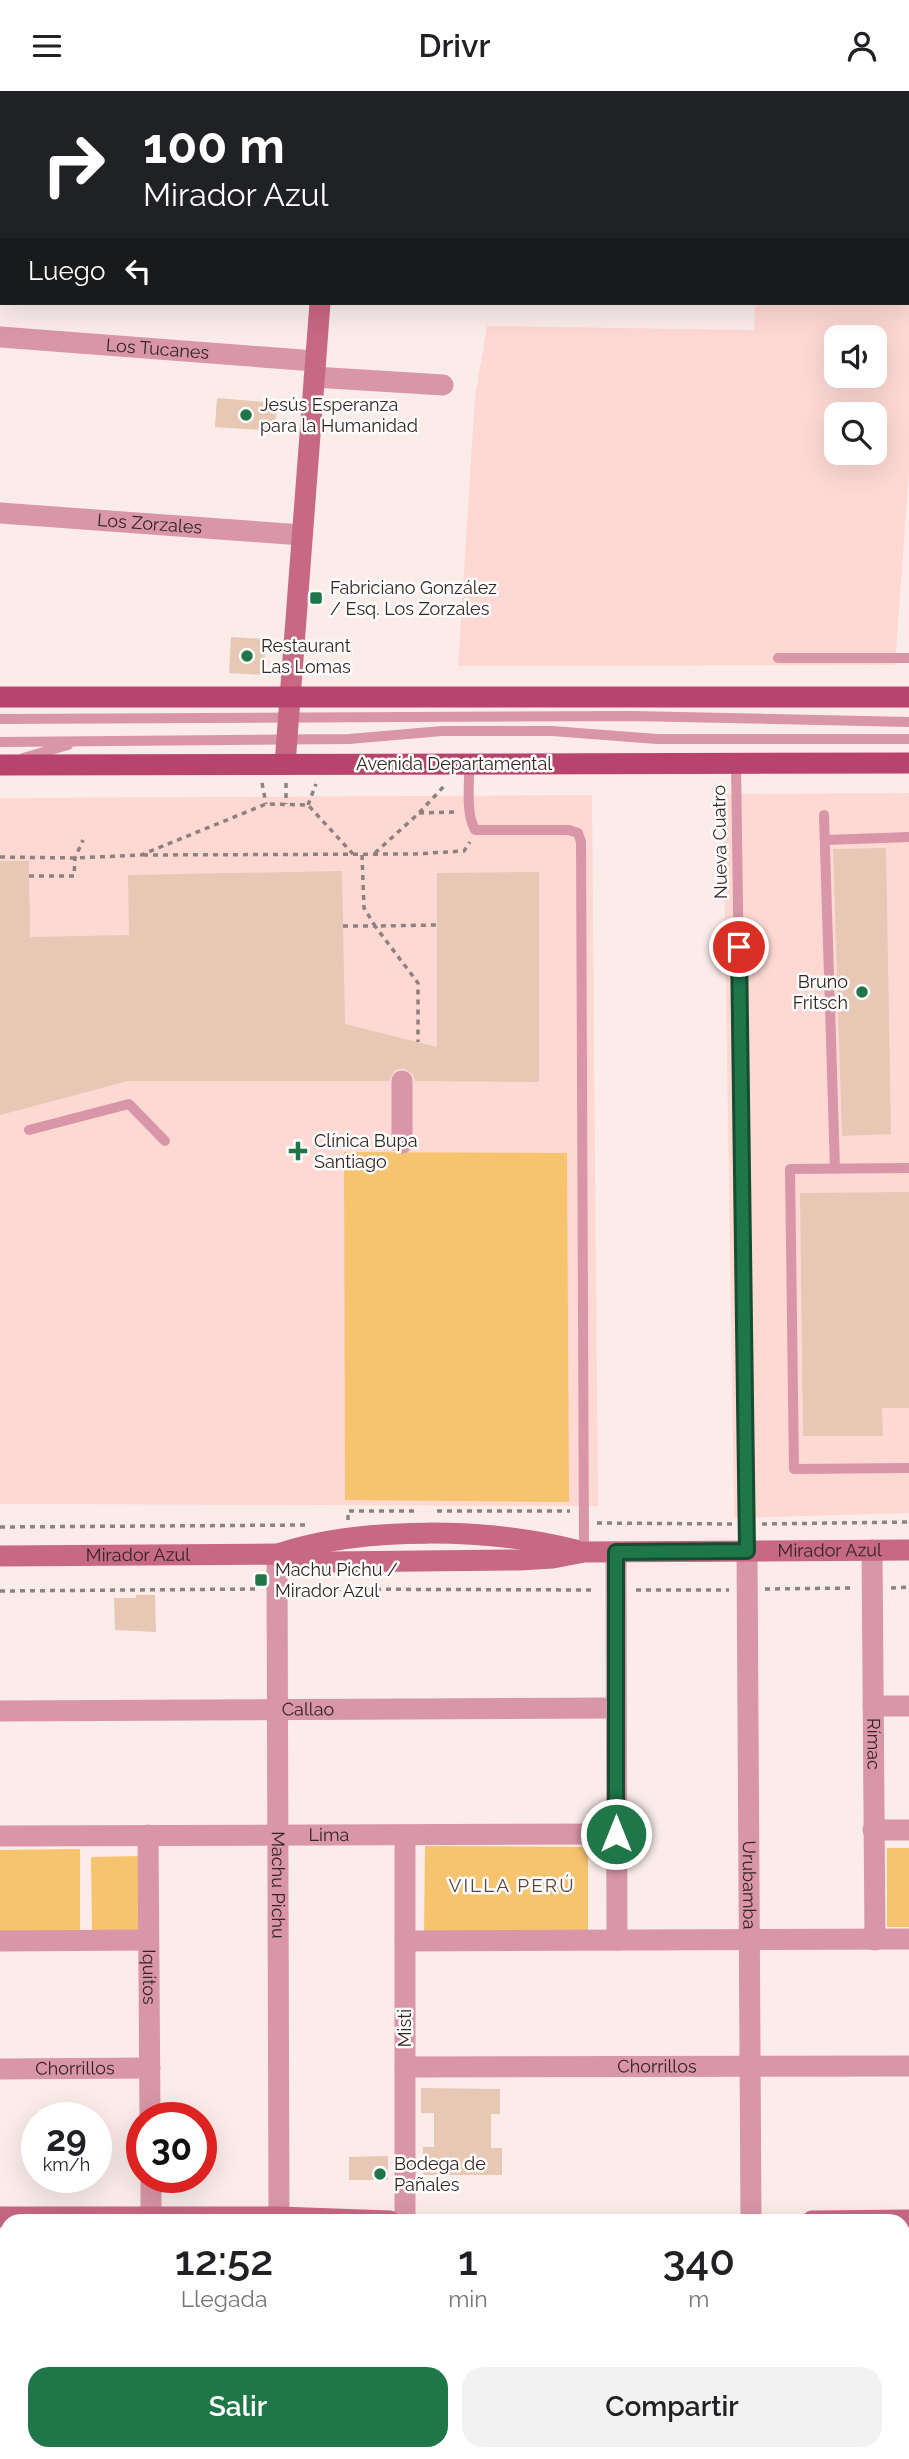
<!DOCTYPE html>
<html lang="es">
<head>
<meta charset="utf-8">
<style>
	body { margin:0; font-family:Raleway,sans-serif; background:#f2f2f2; color:#202124; height:100vh; display:flex; flex-direction:column; font-size:26px; white-space:nowrap }
	* { box-sizing:border-box; margin:0 }
	p { font-size:23px; color:#757577 }
	.icon { flex:none; width:38px; height:38px; fill:none; stroke:currentColor; stroke-width:2; stroke-linecap:round; stroke-linejoin:round }
	.map { position:relative; flex:1; overflow:hidden }
	.details { position:absolute; left:0px; top:2123px; width:910px; height:247px; display:flex; flex-direction:column; background:#fff; border-radius:21px 21px 0 0; box-shadow:0 7px 28px #0002 }
	.details>* { flex:none }
	.top-card { position:absolute; left:0px; top:0px; width:910px; height:214px; box-shadow:0 7px 28px #0002; background:#202124; color:#fff; overflow:hidden }
	.tools { position:absolute; left:824px; top:234px; display:grid; gap:14px }
	.tools a { display:grid; place-items:center; width:63px; height:63px; border-radius:14px; background:#fff; box-shadow:0 7px 28px #0002; font-size:35px }
	.speed { position:absolute; left:21px; top:2011px; display:flex; gap:14px; font-size:35px; font-weight:700; text-align:center }
	.speed>* { display:grid; place-content:center; width:91px; height:91px; border-radius:50%; background:#fff; box-shadow:0 7px 28px #0002; line-height:1 }
	.speed small { font-size:18px; font-weight:400 }
	.speed .limit { border:10px solid #d22; background:#fff; color:#111 }
	.pin { position:absolute; display:grid; place-items:center; width:60px; height:60px; color:#fff; margin:-30px; border:4px solid #fff; border-radius:50%; box-shadow:0 2px 7px #0007 }
	.me { position:absolute; width:77px; margin:-38px; rotate:0deg; stroke-linejoin:round; filter:drop-shadow(0 0 5px #0008) }
	.turn { display:flex; align-items:center; gap:24px; height:147px; padding:0 28px; font-size:32px }
	.turn .icon { width:91px; height:91px; stroke-width:2.5 }
	.turn b { display:block; font-size:49px; line-height:60px }
	.then { display:flex; align-items:center; height:66px; padding:0 28px; background:#0003; gap:14px; font-size:26px }
	.eta { display:flex; justify-content:space-evenly; align-items:center; height:119px; text-align:center }
	.eta b { font-size:42px; font-weight:600; line-height:49px }
	.action { display:flex; gap:14px; margin-top:auto; padding:14px 28px }
	.action a { flex:1; height:80px; border-radius:21px; background:#1e7649; color:#fff; font-size:28px; font-weight:600; line-height:80px; text-align:center }
	.action a+a { background:#f2f2f2; color:#202124 }
	header { display:flex; justify-content:space-between; align-items:center; height:91px; padding:0 28px; background:#fff; font-size:32px; font-weight:600 }
	.map>svg:first-child { display:block }
	.built { fill:#fed9d4; fill-rule:evenodd }
	.green { fill:#f6c36e }
	.building { fill:#e6c8b5 }
	.lines { fill:none; stroke-linecap:round; stroke-linejoin:round }
	.path { stroke:#8f817f; stroke-width:3.5; stroke-dasharray:5 5; stroke-linecap:butt }
	.lane { stroke:#d896a8; stroke-width:10 }
	.street { stroke:#d896a8; stroke-width:21 }
	.secondary { stroke:#c76885; stroke-width:21 }
	.primary { stroke:#b8436c; stroke-width:21 }
	.route-casing { stroke:#144d2f; stroke-width:18 }
	.route { stroke:#1e7649; stroke-width:12 }
	.poi-dot { fill:#1e7649; stroke:#fdfdfd; stroke-width:2.5 }
	.labels { text-anchor:middle; stroke-width:5; stroke-linejoin:round; paint-order:stroke }
	.street-label { font-size:18px; fill:#332523; stroke:#fdfdfd }
	.poi-label { font-size:18px; fill:#332523; stroke:#fdfdfd; text-anchor:start }
	.neighbourhood-label { font-size:19px; letter-spacing:2px; fill:#5f413d; stroke:#fdfdfd }
</style>
</head>
<body>
<header><svg class="icon" aria-label="menu" viewBox="0 0 24 24"><path d="M4 6h16M4 12h16M4 18h16"/></svg>Drivr<svg class="icon" aria-label="person" viewBox="0 0 24 24"><circle cx="12" cy="8" r="4"/><path d="M4 21q1-7 8-7t8 7"/></svg></header>
<div class="map">
<svg width="909" height="2368" viewBox="0 0 909 2368">
	<rect width="100%" height="100%" fill="#fbecea"/>
	<path class="built" d="M909,113V381L895,574L458,575L475,306L487,235L754,239L755,216L758,212H908ZM836,247H875V285H836ZM836,324H875V362H836Z
		M909,702V1422L734,1427L723,703Z
		M592,704L598,1415L0,1413V707Z
		M0,2194H7V2338H0Z"/>
	<path class="green" d="M541,0H754L541,2Z
		M344,1061L567,1062L569,1411L345,1409Z
		M425,1755L588,1756V1843L424,1842Z
		M887,1757H909V1836H887Z
		M80,1758V1840H0V1759Z
		M140,1765V1840H92L91,1766Z
		M903,2184H909V2333H903Z"/>
	<path class="building" d="M217,307L277,312L275,340L215,336Z
		M231,546L266,548L264,584L229,582Z
		M886,757L891,1043L842,1045L833,758Z
		M0,770H29L30,846L129,844L128,784L342,780L345,933L437,956V782L539,781V991L415,990L413,983L403,977L395,979L389,990H128L0,1024Z
		M909,1101V1317H882L883,1345H803L800,1102Z
		M136,1504H155L156,1541L115,1539L114,1507H136Z
		M421,1997L500,1998V2023H491V2057H502V2084H423V2056H434V2022H421Z
		M388,2065V2089H349V2066Z"/>
	<g class="lines">
		<path class="path" d="M262,692L266,713
			M286,692V713
			M308,714L316,693
			M419,722L457,721
			M375,762L419,722L446,693
			M143,764L414,763L464,760L470,751
			M362,764L364,817L375,835L437,834
			M0,766L75,767L141,764L266,713L308,714L353,763
			M29,785H74L75,767L83,749
			M343,835H375L418,892V951
			M437,1420H570
			M348,1429V1420H419
			M597,1432L733,1433
			M762,1433L909,1431
			M0,1436L306,1434
			M891,1497L909,1496
			M296,1498L596,1499
			M765,1498L852,1497
			M636,1499H729
			M0,1500L257,1498"/>
		<path class="lane" d="M773,2L774,0
			M778,567H909
			M0,628L632,625L909,631
			M0,651L349,648L442,640H552L657,648H909
			M23,667L68,654
			M469,672C470,693 465,720 475,739H569L578,742L581,751L584,1461
			M736,672L747,1460
			M824,724L835,1078
			M825,749L909,746
			M29,1039L129,1013L165,1050
			M909,1077L790,1078L794,1378L909,1377
			M903,2345H909
			M822,2368V2362"/>
		<g class="street">
			<path d="M0,72H2"/>
			<path id="s1" d="M0,246L315,270"/>
			<path d="M314,286L443,294"/>
			<path id="s2" d="M0,422L302,444"/>
			<path d="M402,1052V990"/>
			<path id="s3" d="M872,1459L875,1849"/>
			<path id="s4" d="M747,1460L751,2130"/>
			<path d="M616,1461L617,1849"/>
			<path id="s5" d="M277,1463L279,2126"/>
			<path d="M873,1615H909"/>
			<path id="s6" d="M0,1620L616,1617"/>
			<path d="M873,1739H909"/>
			<path id="s7" d="M148,1744L150,2026"/>
			<path d="M405,1744V2130"/>
			<path id="s8" d="M0,1745L616,1743"/>
			<path d="M0,1850L148,1849"/>
			<path d="M405,1850L909,1848"/>
			<path id="s9" d="M405,1976L909,1975"/>
			<path id="s10" d="M0,1978L150,1977"/>
			<path d="M151,2086V2125"/>
			<path d="M419,2362V2368"/>
			<path d="M578,2362L588,2368"/>
			<path d="M280,2368L284,2362"/>
		</g>
		<g class="secondary">
			<path d="M336,2V0"/>
			<path d="M285,673L320,212"/>
			<path d="M281,1462C364,1435 491,1437 575,1459"/>
			<path id="s11" d="M0,1465L277,1463L330,1471L519,1469L553,1467L584,1461L909,1459"/>
			<path d="M0,2126H279L390,2130"/>
			<path d="M812,2130L909,2129"/>
			<path d="M903,2161H909"/>
			<path d="M0,2164H7"/>
		</g>
		<path class="primary" d="M0,606H909
			M0,674L909,672"/>
	</g>
	<g class="lines">
		<g class="route-casing">
			<path id="route" d="M616,1743V1461L747,1460L739,856"/>
		</g>
		<use href="#route" class="route"/>
	</g>
	<g class="poi-dot">
		<circle cx="246" cy="324" r="7"/>
		<rect x="309" y="500" width="14" height="14" rx="3.5"/>
		<circle cx="247" cy="565" r="7"/>
		<circle cx="862" cy="901" r="7"/>
		<path d="M294.5 1049.5h7v7h7v7h-7v7h-7v-7h-7v-7h7z"/>
		<rect x="254" y="1482" width="14" height="14" rx="3.5"/>
		<circle cx="380" cy="2083" r="7"/>
	</g>
	<g class="labels">
		<g class="street-label">
			<text dy="6" stroke="none"><textPath href="#s1" startOffset="158">Los Tucanes</textPath></text>
			<text dy="6" stroke="none"><textPath href="#s2" startOffset="150">Los Zorzales</textPath></text>
			<text x="454" y="679">Avenida Departamental</text>
			<text transform="translate(720 751) rotate(-91)" y="6">Nueva Cuatro</text>
			<text dy="6" stroke="none"><textPath href="#s11" startOffset="831">Mirador Azul</textPath></text>
			<text dy="6" stroke="none"><textPath href="#s11" startOffset="138">Mirador Azul</textPath></text>
			<text dy="6" stroke="none"><textPath href="#s6" startOffset="308">Callao</textPath></text>
			<text dy="6" stroke="none"><textPath href="#s3" startOffset="194">Rímac</textPath></text>
			<text dy="6" stroke="none"><textPath href="#s8" startOffset="329">Lima</textPath></text>
			<text dy="6" stroke="none"><textPath href="#s5" startOffset="331">Machu Pichu</textPath></text>
			<text dy="6" stroke="none"><textPath href="#s4" startOffset="334">Urubamba</textPath></text>
			<text dy="6" stroke="none"><textPath href="#s7" startOffset="142">Iquitos</textPath></text>
			<text transform="translate(405 1937) rotate(-90)" y="6">Misti</text>
			<text dy="6" stroke="none"><textPath href="#s9" startOffset="252">Chorrillos</textPath></text>
			<text dy="6" stroke="none"><textPath href="#s10" startOffset="75">Chorrillos</textPath></text>
		</g>
		<g class="poi-label">
			<text x="260" y="320">Jesús Esperanza<tspan x="260" dy="21">para la Humanidad</tspan></text>
			<text x="330" y="503">Fabriciano González<tspan x="330" dy="21">/ Esq. Los Zorzales</tspan></text>
			<text x="261" y="561">Restaurant<tspan x="261" dy="21">Las Lomas</tspan></text>
			<text x="848" y="897" text-anchor="end">Bruno<tspan x="848" dy="21">Fritsch</tspan></text>
			<text x="314" y="1056">Clínica Bupa<tspan x="314" dy="21">Santiago</tspan></text>
			<text x="275" y="1485">Machu Pichu /<tspan x="275" dy="21">Mirador Azul</tspan></text>
			<text x="394" y="2079">Bodega de<tspan x="394" dy="21">Pañales</tspan></text>
		</g>
		<g class="neighbourhood-label">
			<text x="512" y="1801">VILLA PERÚ</text>
		</g>
	</g>
</svg>
<div class="tools">
<a><svg class="icon" aria-label="sound" viewBox="0 0 24 24"><path d="M4 9h4l5-4v14l-5-4H4zM17 9q2 3 0 6"/></svg></a>
<a><svg class="icon" aria-label="search" viewBox="0 0 24 24"><circle cx="10" cy="10" r="6"/><path d="M15 15l6 6"/></svg></a>
</div>
<div class="speed"><div>29<small>km/h</small></div><div class="limit">30</div></div>
<div class="pin" style="left:739px;top:856px;background:#d93025"><svg class="icon" aria-label="arrive" viewBox="0 0 24 24"><path d="M6 21V4h12l-3 4 3 4H6"/></svg></div>
<svg class="me" style="left:616px;top:1743px" viewBox="-20 -20 40 40"><circle r="17" fill="#1e7649" stroke="#fff" stroke-width="3"/><path d="M0-11L8 9 0 5-8 9z" fill="#fff"/></svg>
<div class="top-card">
<div class="turn"><svg class="icon" aria-label="right" viewBox="0 0 24 24"><path d="M7 20v-9h11M14 6l5 5-5 5"/></svg><div><b>100 m</b>Mirador Azul</div></div>
<div class="then">Luego<svg class="icon" aria-label="left" viewBox="0 0 24 24"><path d="M17 20v-9H6M10 6l-5 5 5 5"/></svg></div>
</div>
<section class="details">
<div class="eta">
<div><b>12:52</b><p>Llegada</p></div>
<div><b>1</b><p>min</p></div>
<div><b>340</b><p>m</p></div>
</div>
<div class="action"><a>Salir</a><a>Compartir</a></div>
</section>
</div>
</body>
</html>
